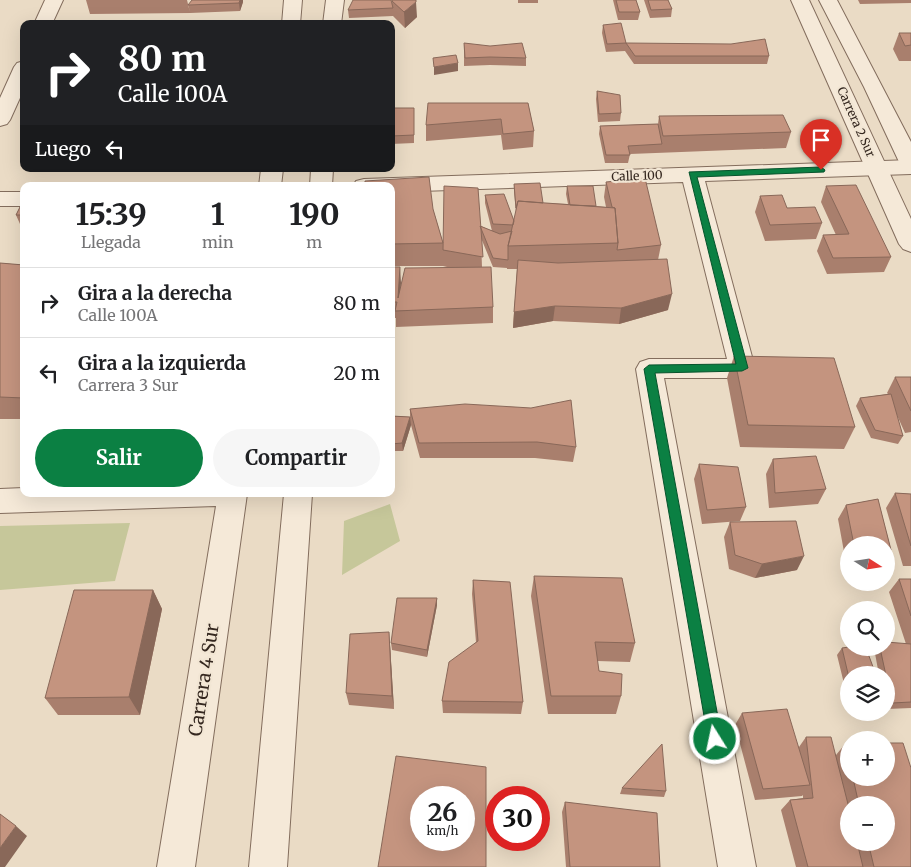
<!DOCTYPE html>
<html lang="es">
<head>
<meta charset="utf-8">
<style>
	body { margin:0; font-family:Merriweather,serif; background:#f6f6f6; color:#202124; height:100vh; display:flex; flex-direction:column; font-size:19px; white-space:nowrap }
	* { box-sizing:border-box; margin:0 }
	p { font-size:16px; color:#757577 }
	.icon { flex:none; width:28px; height:28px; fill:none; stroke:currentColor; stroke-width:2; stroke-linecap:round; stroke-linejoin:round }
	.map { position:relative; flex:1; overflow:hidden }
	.panel { position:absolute; left:20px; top:182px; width:375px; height:315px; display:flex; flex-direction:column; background:#fff; border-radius:10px; box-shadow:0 5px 20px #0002 }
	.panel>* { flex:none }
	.banner { position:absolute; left:20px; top:20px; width:375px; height:152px; border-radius:10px; box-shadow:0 5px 20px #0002; background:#202124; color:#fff; overflow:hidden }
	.needle { width:32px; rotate:102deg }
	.tools { position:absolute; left:840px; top:536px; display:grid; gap:10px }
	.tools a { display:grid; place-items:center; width:55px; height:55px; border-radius:50%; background:#fff; box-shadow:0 5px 20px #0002; font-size:25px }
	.speed { position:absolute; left:410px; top:786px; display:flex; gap:10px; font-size:25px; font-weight:700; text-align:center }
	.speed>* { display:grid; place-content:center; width:65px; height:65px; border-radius:50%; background:#fff; box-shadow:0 5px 20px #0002; line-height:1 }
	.speed small { font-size:12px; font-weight:400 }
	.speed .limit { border:8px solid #d22; background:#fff; color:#111 }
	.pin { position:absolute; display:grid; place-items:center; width:42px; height:42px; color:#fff; margin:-51px -21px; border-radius:50% 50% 50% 0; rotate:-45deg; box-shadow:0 0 5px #0007 }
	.pin .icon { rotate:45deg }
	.me { position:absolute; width:55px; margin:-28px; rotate:350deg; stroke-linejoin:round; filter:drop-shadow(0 0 4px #0008) }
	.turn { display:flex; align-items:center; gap:18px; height:105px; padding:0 15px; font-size:22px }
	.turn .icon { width:65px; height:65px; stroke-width:2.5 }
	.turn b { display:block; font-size:35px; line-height:42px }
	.then { display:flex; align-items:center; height:48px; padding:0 15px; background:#0003; gap:10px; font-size:19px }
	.eta { display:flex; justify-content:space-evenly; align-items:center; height:85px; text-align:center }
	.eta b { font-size:30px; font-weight:700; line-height:35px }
	.action { display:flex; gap:10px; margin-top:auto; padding:10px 15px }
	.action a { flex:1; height:58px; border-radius:30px; background:#0b8043; color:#fff; font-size:20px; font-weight:700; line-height:58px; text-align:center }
	.action a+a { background:#f6f6f6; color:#202124 }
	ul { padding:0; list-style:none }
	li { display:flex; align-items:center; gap:15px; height:70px; padding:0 15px; border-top:1px solid #e0e0e0 }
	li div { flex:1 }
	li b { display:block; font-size:19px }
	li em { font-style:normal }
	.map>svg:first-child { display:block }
	.green { fill:#c6c79a }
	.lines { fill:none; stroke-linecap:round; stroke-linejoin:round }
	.minor-casing { stroke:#836d5d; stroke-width:2 }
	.tertiary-casing { stroke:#836d5d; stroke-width:2 }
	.minor { fill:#f5e9d8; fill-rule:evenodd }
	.tertiary { fill:#f5e9d8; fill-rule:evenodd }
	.wall { fill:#a97f6d; fill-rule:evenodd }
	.shaded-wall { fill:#896859 }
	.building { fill:#c4947f; stroke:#896859; fill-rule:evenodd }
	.route { fill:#0b8043; stroke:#07532c }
	.labels { text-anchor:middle; stroke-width:4.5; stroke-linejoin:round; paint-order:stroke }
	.far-street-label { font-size:12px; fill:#34271f; stroke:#f2e6d4 }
	.near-street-label { font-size:18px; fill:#34271f; stroke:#f2e6d4 }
</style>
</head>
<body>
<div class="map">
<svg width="911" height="867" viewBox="0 0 911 867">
	<rect width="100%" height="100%" fill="#eadbc5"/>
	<path class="green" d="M390,504L400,541L342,575L344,521Z
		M130,523L115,581L0,590V526Z"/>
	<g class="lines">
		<g class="minor-casing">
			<path id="minor" d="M45,0H63L52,24H34Z
				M284,0H302L300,24H282Z
				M326,0H344L341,24H323Z
				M24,61V89L10,120L7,124L0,126V98L14,67L17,63Z
				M911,160V174L705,181L755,368L751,375L742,378H664L756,867H718L636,369L640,362L649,359H727L683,182L391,192V186H353L356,181L364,179Z
				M261,169H283L281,186H259Z
				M311,169H333L332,186H310Z
				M0,192H24V206H0Z
				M24,488V494H247L195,867H157L216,506L0,513V489Z
				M284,494H312L287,867H249Z"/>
		</g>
		<g class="tertiary-casing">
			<path id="tertiary" d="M791,0H809L911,219V252L903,249L899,244Z
				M819,0H837L911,142V170L903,169L900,164L864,87Z"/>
		</g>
		<use href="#minor" class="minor"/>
		<use href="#tertiary" class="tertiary"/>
	</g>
	<path class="wall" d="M86,0H187L190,12L188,5L243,2L240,11L190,13L90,14Z
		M392,0L417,17L405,28L393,16L349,18L348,10L391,2L392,8Z
		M518,0H538V3H518Z
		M613,0H636L640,12L638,20H618Z
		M644,0H668L672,9L671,17L650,18Z
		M858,0H911V3L860,4Z
		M603,25L626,43L625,51L606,52L602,33Z
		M899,33H911V61H899L893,49Z
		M464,43L526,58V66L490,65L464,66Z
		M626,43L769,56L767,64H634L625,51Z
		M597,91L621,113L620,121L598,122L596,99Z
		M528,103L534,131L533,147L503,150L501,135L426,141V125Z
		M391,108H414V143L391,144Z
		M659,116L791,132L786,148L630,154L628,163H605L599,134L600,126L658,124Z
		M606,182L661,245L658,260L668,310L619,324L553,321L513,328L517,269H507V268L493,267L481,238L482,267L493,307V323L396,327V318H391V267H400V289L451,268L443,266H391V186L433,209L443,243L481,226L492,231L485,203V195L514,221L516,212L514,192V184L543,203L568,204L566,194L567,186L596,206L606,207L604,197Z
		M826,186L891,257L884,272L827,274L817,251L823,235H836L821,202Z
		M760,196L822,223L816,239L765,241L755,212Z
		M24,199V224H20L16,215Z
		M0,263L24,265V419H0Z
		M734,356L855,427L844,449L740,447L727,378Z
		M895,377H911V432L905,433L896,413L903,436L898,444L871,438L856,406L860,398L888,394L887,393Z
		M410,409L576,447L573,462L535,458H420L411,425L403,451H391V416L410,417Z
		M773,459L826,489L818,504L769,508L766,474Z
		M699,464L746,507L740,521L702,524L694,479Z
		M895,493L911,494V566H903L886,508Z
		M878,499L891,550L886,557V545H849V568H847L838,519L846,505Z
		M730,522L797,570L755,578L729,569L724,537Z
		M534,576L635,643L630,662L597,661L599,671L621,696L616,714H548L531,596Z
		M899,579H911V708L887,709L886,675H879L874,648H886L906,644L889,592Z
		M473,580L523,702L521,714L443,713L442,701L476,642L472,594Z
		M153,590L162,609L140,715H58L45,698Z
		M437,598V605L427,657L392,650L391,643Z
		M390,645L394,709L349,705L346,693Z
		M842,648L849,675V704L837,655Z
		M742,713L799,747L806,737L836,755L845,744L849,743V778H886L911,867H796L781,810L790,800L803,798V795L802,796L755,800L735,725ZM849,805H886V842H849Z
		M622,788L666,791L664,797L620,794Z
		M565,802L660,867H566L562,812Z"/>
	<path class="shaded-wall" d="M240,0H243V2L240,11L239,3Z
		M416,2L417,17L405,28L404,12Z
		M458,63V71L434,75V67Z
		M400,267L401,283L399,311L398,298Z
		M672,294L668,310L619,324L621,308Z
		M555,306L553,321L513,328L514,312Z
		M410,417L411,425L403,451L402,443Z
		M804,556L797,570L755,578L762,564Z
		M153,590L162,609L140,715L129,697Z
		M437,598V605L427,657V650Z
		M389,632L390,645L394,709L392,696Z
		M16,826L27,836L5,867H0V848Z"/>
	<path class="building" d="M192,0H240L239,3L188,5Z
		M353,0H391L393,8L348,10Z
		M392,0H416V2L404,12L392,1Z
		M616,0H636L640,12H619Z
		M648,0H668L672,9L651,10Z
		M621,23L626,43L607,44L603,25Z
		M899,33H911V45L905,46Z
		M765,39L769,56H635L626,43L731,44Z
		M464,43L490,46L522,43L526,58L490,57L465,58Z
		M456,55L458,63L434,67L433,58Z
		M597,91L620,95L621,113L599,114Z
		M428,103H528L534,131L503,134L501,119L426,125Z
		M391,108H414V135L391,136Z
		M783,115L791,132L663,136L659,116Z
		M658,124L662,144L628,146L630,155H606L600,126Z
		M429,177L433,209L443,243L391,244V186H365V181Z
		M645,178L661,245L617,250L618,243L615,208L612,207L606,182Z
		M540,183L543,203L518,201L516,208L514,184Z
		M856,185L891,257L833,258L823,235L849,234L826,186Z
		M444,186L478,188L483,257L443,250Z
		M567,186H593L596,206L570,205Z
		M504,194L514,221L513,225L493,224L485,195Z
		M782,195L787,208L815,207L822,223L770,225L760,196Z
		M24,199V215H16Z
		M518,201L615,208L618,243L508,246Z
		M480,226L500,234L512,231L508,246V260L493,258Z
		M667,259L672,294L621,308L555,306L514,312L518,260L558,263Z
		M0,263L24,265V398L0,397Z
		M391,267H400L398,298L405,268L491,267L493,307L395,311L397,302H391Z
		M734,356L834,358L855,427L748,425Z
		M895,377H911V411Z
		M891,394L903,436L875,430L860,398Z
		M571,400L576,447L537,442L419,443L410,409L465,404L531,408Z
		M391,416L410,417L402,443L391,444Z
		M816,456L826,489L775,493L773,459Z
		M699,464L738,467L746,507L707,510Z
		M895,493L911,494V546Z
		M878,499L891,550H886V545H854L846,505Z
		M796,521L804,556L762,564L735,555L730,522Z
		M534,576L622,578L635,643L595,642L599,671L622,674L621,696H551Z
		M899,579H911V616Z
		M473,580L510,582L523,702L442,701L449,662L478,641Z
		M74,590H153L129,697L45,698Z
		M397,598H437L427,650L391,643Z
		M389,632L392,696L346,693L350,634Z
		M886,642L911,644V702L892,703L880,648H886Z
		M849,647L866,648L876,675H849V678L842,648Z
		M787,709L810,785L763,789L742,713Z
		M806,737H831L849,808V842H857L863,867H808L790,800L813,798Z
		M849,743V761L845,744Z
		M886,743H903L911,768V867H874L868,842H886V805H859L853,778H886Z
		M662,744L666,791L622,788Z
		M396,756L486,767V867H378ZM421,798H464V840H421Z
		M565,802L657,813L660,867H570Z
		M0,814L16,826L0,848Z"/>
	<path class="route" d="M821,167L825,170L824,172L697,177L748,368L742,371L655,373L722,739L720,744L715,746L710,744L708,739L644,369L649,365L736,364L689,172Z"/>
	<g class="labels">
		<g class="far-street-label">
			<text transform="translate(856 122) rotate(66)" y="4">Carrera 2 Sur</text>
			<text transform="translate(637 176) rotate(-2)" y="4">Calle 100</text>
		</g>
		<g class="near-street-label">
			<text transform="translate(204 680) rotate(-81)" y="6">Carrera 4 Sur</text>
		</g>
	</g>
</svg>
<div class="tools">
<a><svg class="needle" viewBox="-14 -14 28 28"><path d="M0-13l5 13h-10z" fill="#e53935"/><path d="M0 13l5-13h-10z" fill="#757577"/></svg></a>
<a><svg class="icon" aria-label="search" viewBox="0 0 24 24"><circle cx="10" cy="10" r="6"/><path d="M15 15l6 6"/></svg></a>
<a><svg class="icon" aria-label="layers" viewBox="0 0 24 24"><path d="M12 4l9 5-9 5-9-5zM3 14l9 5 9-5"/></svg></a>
<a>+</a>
<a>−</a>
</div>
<div class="speed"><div>26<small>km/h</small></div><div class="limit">30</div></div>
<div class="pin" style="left:821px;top:170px;background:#d93025"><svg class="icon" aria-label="arrive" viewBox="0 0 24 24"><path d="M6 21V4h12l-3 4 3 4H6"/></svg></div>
<svg class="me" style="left:715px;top:739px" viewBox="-20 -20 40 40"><circle r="17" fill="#0b8043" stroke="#fff" stroke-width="3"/><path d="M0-11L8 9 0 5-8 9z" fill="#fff"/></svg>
<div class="banner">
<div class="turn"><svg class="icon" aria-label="right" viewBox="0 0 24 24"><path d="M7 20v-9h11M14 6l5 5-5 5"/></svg><div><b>80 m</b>Calle 100A</div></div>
<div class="then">Luego<svg class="icon" aria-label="left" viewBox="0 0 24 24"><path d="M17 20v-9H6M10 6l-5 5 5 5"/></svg></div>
</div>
<section class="panel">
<div class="eta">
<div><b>15:39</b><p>Llegada</p></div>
<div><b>1</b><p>min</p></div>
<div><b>190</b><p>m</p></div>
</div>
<ul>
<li><svg class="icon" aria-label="right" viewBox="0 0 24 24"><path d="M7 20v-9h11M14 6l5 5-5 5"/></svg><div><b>Gira a la derecha</b><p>Calle 100A</p></div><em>80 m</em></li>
<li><svg class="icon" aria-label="left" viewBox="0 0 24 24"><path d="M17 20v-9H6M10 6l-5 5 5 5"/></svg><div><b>Gira a la izquierda</b><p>Carrera 3 Sur</p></div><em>20 m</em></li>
</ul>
<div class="action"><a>Salir</a><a>Compartir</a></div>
</section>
</div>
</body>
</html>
